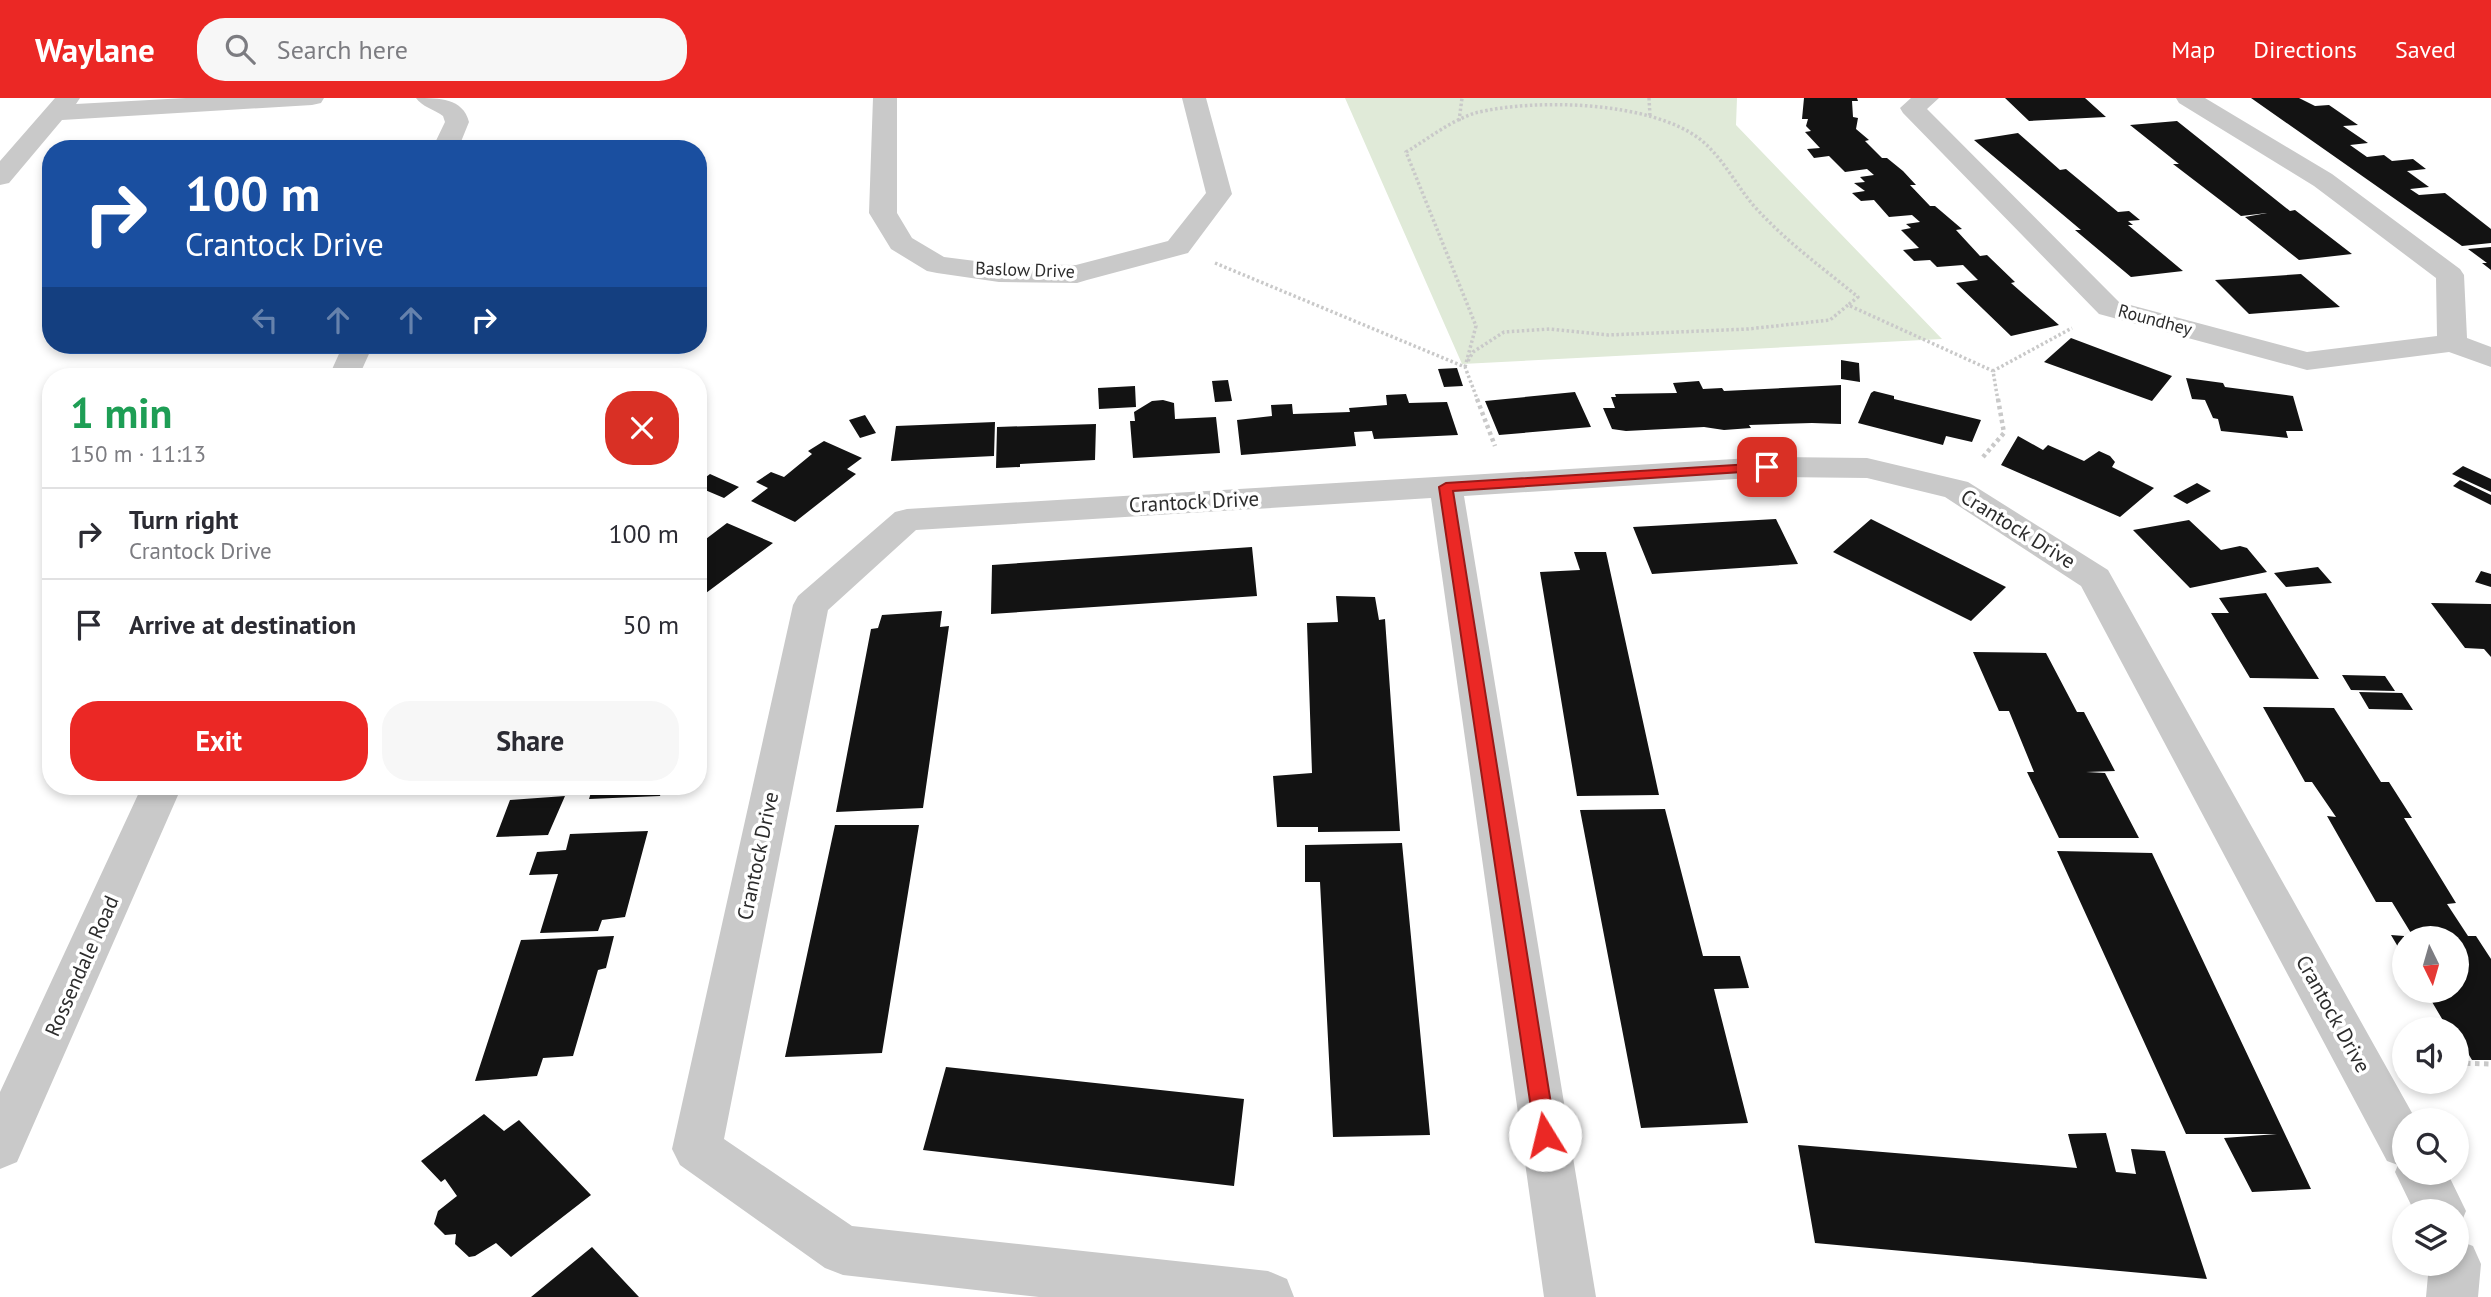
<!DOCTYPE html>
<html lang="en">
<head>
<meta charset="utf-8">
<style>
	body { margin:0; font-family:"PT Sans",sans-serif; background:#f7f7f7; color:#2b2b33; height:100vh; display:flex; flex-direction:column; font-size:26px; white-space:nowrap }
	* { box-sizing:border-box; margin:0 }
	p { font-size:23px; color:#7c7c81 }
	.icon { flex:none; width:38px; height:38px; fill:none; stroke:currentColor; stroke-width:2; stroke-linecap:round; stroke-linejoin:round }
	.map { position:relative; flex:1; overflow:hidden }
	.panel { position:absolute; left:42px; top:270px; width:665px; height:427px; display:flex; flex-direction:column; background:#fff; border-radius:28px; box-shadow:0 4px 10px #0003 }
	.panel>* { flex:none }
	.banner { position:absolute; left:42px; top:42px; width:665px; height:214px; border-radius:28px; box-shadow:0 4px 10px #0003; background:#1a4fa0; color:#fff; overflow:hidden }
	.needle { width:46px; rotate:175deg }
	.controls { position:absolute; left:2392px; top:828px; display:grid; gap:14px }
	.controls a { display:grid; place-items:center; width:77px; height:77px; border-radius:50%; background:#fff; box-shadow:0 4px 10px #0003; font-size:35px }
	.pin { position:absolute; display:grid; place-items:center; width:60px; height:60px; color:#fff; margin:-30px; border-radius:14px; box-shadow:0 4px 10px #0006 }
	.me { position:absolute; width:77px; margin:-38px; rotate:351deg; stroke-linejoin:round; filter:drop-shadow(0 0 5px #0008) }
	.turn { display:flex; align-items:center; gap:24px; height:147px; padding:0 28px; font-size:32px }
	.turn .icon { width:91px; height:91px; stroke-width:2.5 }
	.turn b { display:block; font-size:49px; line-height:60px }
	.lanes { display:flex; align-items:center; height:66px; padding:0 28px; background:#0003; justify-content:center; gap:35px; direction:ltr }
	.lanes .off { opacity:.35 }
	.round { display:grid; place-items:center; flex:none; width:74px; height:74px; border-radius:28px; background:#f7f7f7 }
	.head { display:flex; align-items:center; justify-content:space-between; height:119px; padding:0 28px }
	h1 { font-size:42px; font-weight:700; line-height:52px; color:#1e9e55 }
	.button { display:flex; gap:14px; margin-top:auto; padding:14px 28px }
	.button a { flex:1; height:80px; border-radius:28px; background:#eb2825; color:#fff; font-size:28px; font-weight:700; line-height:80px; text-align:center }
	.button a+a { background:#f7f7f7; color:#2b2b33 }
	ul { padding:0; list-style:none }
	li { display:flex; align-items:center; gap:21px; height:91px; padding:0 28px; border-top:2px solid #e1e1e2 }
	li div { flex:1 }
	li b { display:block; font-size:26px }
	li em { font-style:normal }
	header { display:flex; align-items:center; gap:42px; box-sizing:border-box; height:98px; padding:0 35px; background:#eb2825; color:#fff }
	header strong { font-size:33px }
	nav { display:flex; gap:38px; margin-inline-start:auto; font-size:24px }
	.search { width:490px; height:63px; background:#f7f7f7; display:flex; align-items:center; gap:18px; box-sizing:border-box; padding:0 24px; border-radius:28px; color:#7c7c81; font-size:26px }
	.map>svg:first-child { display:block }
	.green { fill:#e0ead8 }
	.building { fill:#131313 }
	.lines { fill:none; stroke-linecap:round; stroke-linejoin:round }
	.path-far2 { stroke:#c9c9c9; stroke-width:3.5; stroke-dasharray:2.5 2.5; stroke-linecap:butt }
	.path-far1 { stroke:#c9c9c9; stroke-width:4.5; stroke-dasharray:3.5 3.5; stroke-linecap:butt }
	.path { stroke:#c9c9c9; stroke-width:5; stroke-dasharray:4.5 4.5; stroke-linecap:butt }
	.minor { fill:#c9c9c9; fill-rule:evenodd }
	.route { fill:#eb2825; stroke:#991a18; stroke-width:2 }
	.labels { text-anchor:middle; stroke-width:7; stroke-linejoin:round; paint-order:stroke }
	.far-street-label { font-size:18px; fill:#2c2c2c; stroke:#fff }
	.street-label { font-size:21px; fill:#2c2c2c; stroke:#fff }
</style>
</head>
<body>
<header>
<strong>Waylane</strong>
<div class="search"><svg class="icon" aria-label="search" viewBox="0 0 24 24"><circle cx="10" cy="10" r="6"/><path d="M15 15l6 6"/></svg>Search here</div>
<nav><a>Map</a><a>Directions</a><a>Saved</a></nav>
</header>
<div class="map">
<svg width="2491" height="1199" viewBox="0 0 2491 1199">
	<rect width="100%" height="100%" fill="#fff"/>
	<path class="green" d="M1345,0H1737L1736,27L1942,241L1462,266Z"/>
	<path class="building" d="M1804,0H1857L1858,3H1852L1853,19L1858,20L1856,31L1869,42L1865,43L1882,60H1887L1903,73L1916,87H1910L1930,108H1935L1962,131L1956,132L1980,158L1987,157L2015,184L2011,185L2059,227L2011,238L1956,185L1978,182L1963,167L1937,169L1930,162L1914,163L1903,152L1919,150L1901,132L1911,130L1906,126L1920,124L1912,117L1889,119L1874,102L1861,103L1852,95L1865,93L1854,85L1865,84L1860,79L1874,77L1867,71L1845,74L1829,58L1814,60L1807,51L1820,50L1805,34L1811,33L1806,28L1808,21H1802Z
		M2005,0H2085L2106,19L2029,23Z
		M2251,0H2299L2315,8L2329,7L2358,27L2343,28L2368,45L2350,47L2367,59L2384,57L2392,63L2413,61L2426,71L2407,73L2429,89L2410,91L2419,97L2445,95L2491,131V145L2462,148Z
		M2177,23L2290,113L2295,112L2352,156L2299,162L2245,119L2267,115L2241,118L2173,66H2179L2130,27Z
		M2018,35L2060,72L2066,71L2118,114L2129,113L2140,122L2128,123L2133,127H2128L2183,173L2131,179L2075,132H2081L1974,42Z
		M2491,149V172L2482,165H2487L2468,151Z
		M2301,176L2340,209L2249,216L2215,182Z
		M2071,240L2172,278L2152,303L2044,264Z
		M1841,262L1859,265L1860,284L1841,281Z
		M1457,270L1463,288L1444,289L1438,271Z
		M2186,280L2223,285L2225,289L2293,298L2303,333H2286L2288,340L2221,333L2218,321L2213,320L2205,302L2192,301Z
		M1228,282L1232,303L1215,304L1212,283Z
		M1699,283L1703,291L1722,290L1724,293L1841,287V326L1812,325L1749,327L1751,330L1724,332L1704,329L1626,333L1612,331L1603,310H1615L1611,299H1616L1615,296L1677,295L1673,285Z
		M1135,288L1136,309L1099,311L1098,290Z
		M1874,293L1894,298V301L1981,322L1972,344L1946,338L1943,347L1858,325L1871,295Z
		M1575,294L1591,329L1499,337L1485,303Z
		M1406,296L1409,305L1447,304L1458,337L1374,341L1372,333L1354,334L1356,348L1241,357L1237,322L1272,318L1271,307L1292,306L1293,316L1350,314L1349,310L1387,307L1386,297Z
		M1163,302L1174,305L1175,321L1216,319L1220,355L1133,360L1130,323H1135L1134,314L1152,303Z
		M865,317L876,335L860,340L849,322Z
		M995,324L994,358L891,363L896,328Z
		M1096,326L1095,362L1020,366V369L996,370L997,329Z
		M2018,338L2043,352L2048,347L2084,363L2099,353L2110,358L2115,364L2112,369L2154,390L2120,419L2001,367Z
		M824,343L862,360L847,371L856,376L795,424L751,403L768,390L756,384L771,374L784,379L812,356L808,353Z
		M2463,368L2491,381V394L2452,376Z
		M710,376L739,389L724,400L698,389V385Z
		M2460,382L2491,397V407L2453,388Z
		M2197,385L2211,393L2187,406L2173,398Z
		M1776,421L1798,466L1652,476L1633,429Z
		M1871,421L2006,489L1971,523L1833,454Z
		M2189,422L2221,452L2240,448L2247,450L2267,474L2190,490L2133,432Z
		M727,425L773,445L706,495L698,491V447Z
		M1252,449L1257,498L991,516L992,467Z
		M1574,454H1606L1659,697L1577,698L1540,474L1580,472Z
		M2318,469L2332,485L2286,489L2274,475Z
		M2481,473L2491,476V489L2475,484Z
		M2266,495L2319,581L2250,580L2211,515H2229L2219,500Z
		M1336,498L1375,499L1379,522L1385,521L1400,733L1318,734V729H1277L1273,678L1312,675L1307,525L1338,524Z
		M2431,505L2491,506V559L2484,551L2465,550Z
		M942,513L940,529L949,528L923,710L836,714L871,531L878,530L882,517Z
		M1973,554L2046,555L2077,614H2084L2115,673L2086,674L2105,675L2139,740H2059L2027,674H2034L2009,613H1999Z
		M2342,577L2385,578L2395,593L2351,592Z
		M2359,594L2402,595L2413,612L2369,611Z
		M2263,609L2334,610L2381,684H2389L2412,720H2404L2456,805L2447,806L2468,838H2476L2491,861V962H2472L2460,942L2457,941V931H2448L2425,892H2457V840H2414L2392,804H2376L2327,718L2336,719L2312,684H2305Z
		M593,688H663L660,698L589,701Z
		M565,698L548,737L496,739L510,702Z
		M1665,711L1703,858H1740L1749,890L1714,891L1748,1025L1641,1030L1580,712Z
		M835,727H919L882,955L785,959Z
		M648,733L625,819L602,822L598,833L540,835L558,776L529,777L537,754L566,752L570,736Z
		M1402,745L1430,1037L1333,1039L1320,784H1305V747Z
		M2057,753L2152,755L2311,1091L2252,1094L2224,1040L2277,1036H2186Z
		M2391,837L2404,838V859Z
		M614,838L606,870L598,872L573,958L543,960L537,978L475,983L521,842Z
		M946,969L1244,1001L1234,1088L923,1052Z
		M484,1016L504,1033L519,1022L591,1097L511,1159L496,1145L475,1158L469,1159L455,1146L456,1136L445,1137L434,1126L438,1113L457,1098L445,1081L441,1084L421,1063Z
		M2106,1035L2116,1074L2136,1076L2131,1051L2165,1053L2207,1181L1815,1145L1798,1047L2077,1070L2068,1036Z
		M592,1149L639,1199H531Z"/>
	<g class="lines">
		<path class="path-far2" d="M1649,0L1650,18
			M1459,23L1462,0
			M1215,165L1465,269L1478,303
			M1468,263L1473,254L1504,234L1550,231L1608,237L1748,231L1830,222L1848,207L1993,273
			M1465,269L1476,228L1406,54C1428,41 1450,23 1475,15C1535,0 1652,3 1701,42C1723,60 1736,87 1754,108C1785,143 1823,170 1858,199L1848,207
			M1998,303L1993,273L2072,230"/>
		<path class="path-far1" d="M1477,301L1495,348
			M1983,359L2004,335L1998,301"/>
		<path class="path" d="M2457,965L2491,966"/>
		<path class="minor" d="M55,0H80L76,6L186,0H324L321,5L312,7L62,22L9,85L0,87V63Z
			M416,0C439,0 463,0 469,24L458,51H432L445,24L443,18C435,12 421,8 416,0Z
			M873,0H897V115L912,140L944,159L999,166L1076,167L1168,143L1206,95L1182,0H1206L1232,96L1188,155L1087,182L1077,185L999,184L937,175L927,173L891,151L869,115Z
			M1911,0H1939L1927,11L2119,204L2307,254L2437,238L2436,180L2314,88L2179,5L2176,0H2205L2332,76L2460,171L2464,177L2467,240L2491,249V269L2449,254L2307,272L2099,216L1903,15L1900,10Z
			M343,247H373L359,278H329Z
			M1767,359L1867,360L1968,384L2108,472L2416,1022H2404V1074H2447L2466,1113L2459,1130L2457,1113H2414L2395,1074L2398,1067L2387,1063L2081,488L1945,399L1867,380L1767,379L1464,398L1596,1199H1544L1431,400L916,432L828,512L724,1041L852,1128L1268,1173L1287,1181L1294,1199H1039L843,1177L825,1170L680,1067L672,1051L793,507L798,498L895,414L907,411Z
			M142,688H182L17,1064L0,1071V994Z
			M2457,1142L2473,1148L2481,1166L2478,1199H2426L2429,1166H2457Z"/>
	</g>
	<path class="route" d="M1767,365L1772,366V372L1453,393L1556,1037L1553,1044L1545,1046L1538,1044L1535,1037L1439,389L1446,385Z"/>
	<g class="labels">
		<g class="far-street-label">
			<text transform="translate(1025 172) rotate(2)" y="6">Baslow Drive</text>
			<text transform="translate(2155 222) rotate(15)" y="6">Roundhey</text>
		</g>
		<g class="street-label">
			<text transform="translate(1194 404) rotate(-3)" y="7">Crantock Drive</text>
			<text transform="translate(2018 431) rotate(32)" y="7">Crantock Drive</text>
			<text transform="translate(758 758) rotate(-78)" y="7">Crantock Drive</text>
			<text transform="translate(82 868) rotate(-66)" y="7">Rossendale Road</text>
			<text transform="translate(2333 916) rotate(61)" y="7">Crantock Drive</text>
		</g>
	</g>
</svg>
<div class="controls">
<a><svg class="needle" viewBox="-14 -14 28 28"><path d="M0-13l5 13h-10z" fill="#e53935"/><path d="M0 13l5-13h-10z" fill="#7c7c81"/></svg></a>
<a><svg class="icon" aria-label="sound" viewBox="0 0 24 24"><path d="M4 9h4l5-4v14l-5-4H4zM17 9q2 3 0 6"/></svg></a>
<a><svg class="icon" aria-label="search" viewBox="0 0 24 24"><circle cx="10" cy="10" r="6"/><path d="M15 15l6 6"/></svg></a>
<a><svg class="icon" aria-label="layers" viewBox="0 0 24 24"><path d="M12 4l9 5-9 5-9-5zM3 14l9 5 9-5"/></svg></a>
</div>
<div class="pin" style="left:1767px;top:369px;background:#d93025"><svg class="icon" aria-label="arrive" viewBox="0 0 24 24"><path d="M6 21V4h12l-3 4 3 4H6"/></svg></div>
<svg class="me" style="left:1545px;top:1037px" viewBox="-20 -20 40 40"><circle r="19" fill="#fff"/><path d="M0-13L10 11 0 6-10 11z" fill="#eb2825"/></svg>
<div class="banner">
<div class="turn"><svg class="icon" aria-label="right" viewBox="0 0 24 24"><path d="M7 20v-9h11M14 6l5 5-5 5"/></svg><div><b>100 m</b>Crantock Drive</div></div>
<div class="lanes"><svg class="icon off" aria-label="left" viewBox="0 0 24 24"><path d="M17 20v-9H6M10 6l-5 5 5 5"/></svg><svg class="icon off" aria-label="ahead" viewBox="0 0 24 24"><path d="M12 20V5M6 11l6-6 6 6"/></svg><svg class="icon off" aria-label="ahead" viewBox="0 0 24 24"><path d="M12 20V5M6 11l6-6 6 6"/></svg><svg class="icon" aria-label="right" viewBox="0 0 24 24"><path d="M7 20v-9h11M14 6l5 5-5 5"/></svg></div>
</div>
<section class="panel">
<div class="head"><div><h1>1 min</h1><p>150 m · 11:13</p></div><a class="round" style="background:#d93025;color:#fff"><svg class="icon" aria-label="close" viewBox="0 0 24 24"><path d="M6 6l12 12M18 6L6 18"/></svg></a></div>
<ul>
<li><svg class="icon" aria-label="right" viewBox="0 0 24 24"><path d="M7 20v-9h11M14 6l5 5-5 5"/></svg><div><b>Turn right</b><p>Crantock Drive</p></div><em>100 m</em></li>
<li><svg class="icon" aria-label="arrive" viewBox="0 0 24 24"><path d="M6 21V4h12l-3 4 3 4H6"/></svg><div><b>Arrive at destination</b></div><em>50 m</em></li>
</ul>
<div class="button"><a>Exit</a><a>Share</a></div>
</section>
</div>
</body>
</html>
